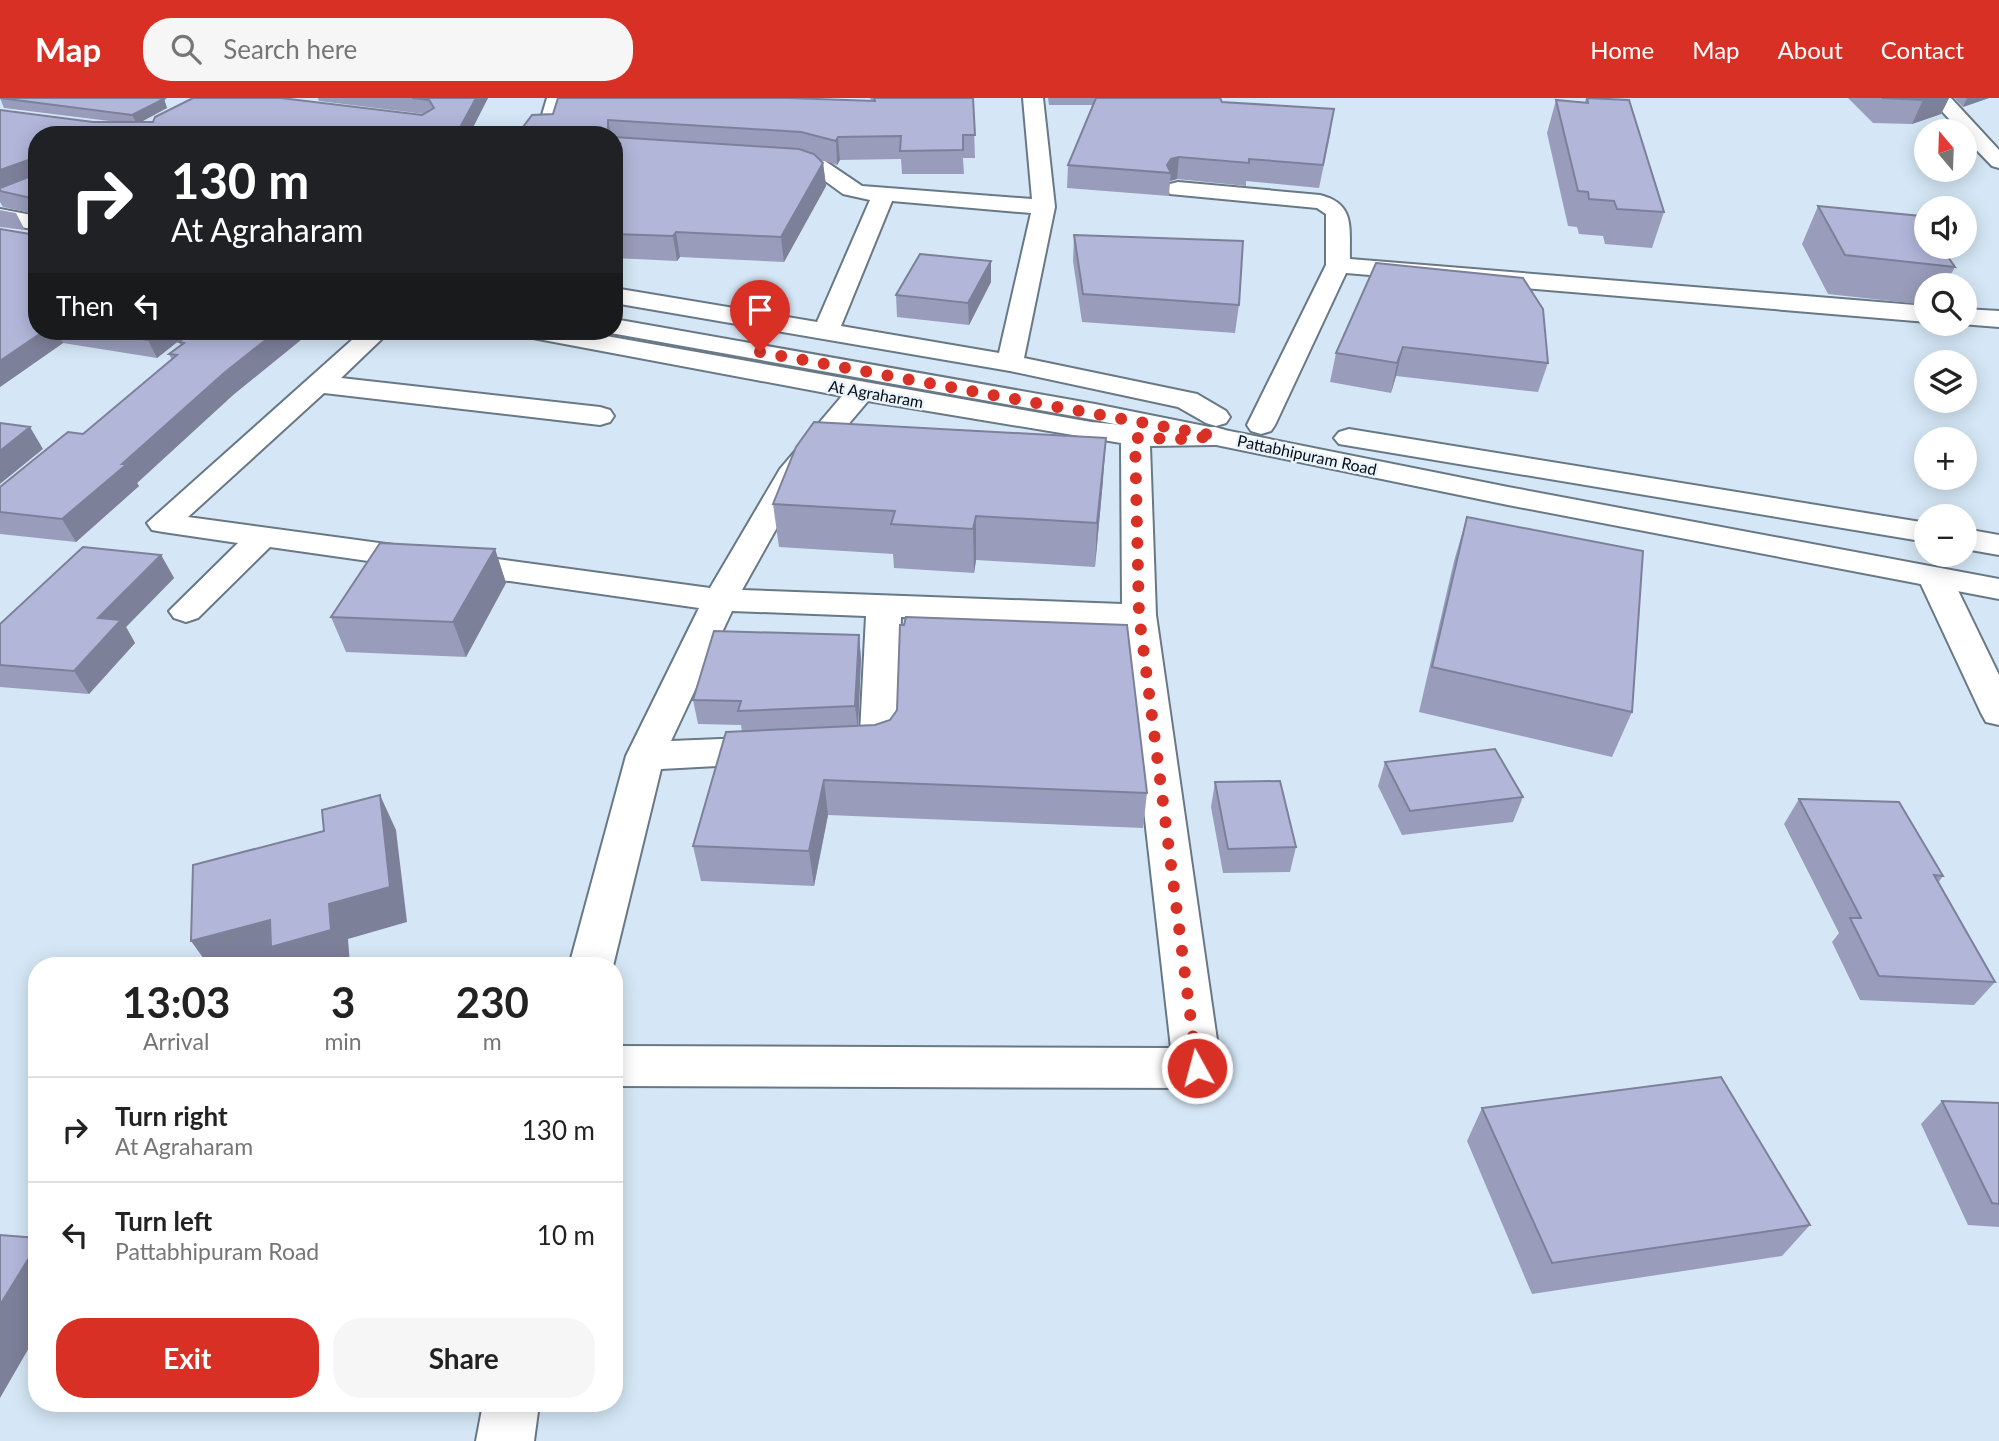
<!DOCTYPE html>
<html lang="en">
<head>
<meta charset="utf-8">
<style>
	body { margin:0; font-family:Lato,sans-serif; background:#f6f6f6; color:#222; height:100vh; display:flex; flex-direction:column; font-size:26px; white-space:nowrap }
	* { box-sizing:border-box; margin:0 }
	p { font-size:23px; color:#767676 }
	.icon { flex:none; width:38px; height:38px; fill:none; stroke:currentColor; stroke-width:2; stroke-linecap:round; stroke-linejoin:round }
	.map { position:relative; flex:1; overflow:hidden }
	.sheet { position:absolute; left:28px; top:859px; width:595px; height:455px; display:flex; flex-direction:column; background:#fff; border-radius:28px; box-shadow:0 4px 18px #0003 }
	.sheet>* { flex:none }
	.banner { position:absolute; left:28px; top:28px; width:595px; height:214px; border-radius:28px; box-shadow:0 4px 18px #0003; background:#202124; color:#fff; overflow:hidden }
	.needle { width:46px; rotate:341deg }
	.controls { position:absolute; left:1914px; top:21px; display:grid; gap:14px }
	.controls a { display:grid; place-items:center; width:63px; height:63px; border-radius:50%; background:#fff; box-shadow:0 4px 18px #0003; font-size:35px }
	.pin { position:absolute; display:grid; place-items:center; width:60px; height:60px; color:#fff; margin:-72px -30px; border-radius:50% 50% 50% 0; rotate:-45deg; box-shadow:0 0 7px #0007 }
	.pin .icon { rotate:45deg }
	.me { position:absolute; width:77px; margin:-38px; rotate:353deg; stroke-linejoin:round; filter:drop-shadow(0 0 5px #0008) }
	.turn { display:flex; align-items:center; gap:24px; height:147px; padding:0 28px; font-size:32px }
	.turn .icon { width:91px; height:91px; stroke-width:2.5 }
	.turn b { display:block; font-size:49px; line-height:60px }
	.then { display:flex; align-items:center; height:66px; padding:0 28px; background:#0003; gap:14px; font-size:26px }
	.eta { display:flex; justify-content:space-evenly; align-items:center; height:119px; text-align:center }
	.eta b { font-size:42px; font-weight:700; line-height:49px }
	.button { display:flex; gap:14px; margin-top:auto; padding:14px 28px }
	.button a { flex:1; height:80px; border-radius:28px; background:#d93025; color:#fff; font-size:28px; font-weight:700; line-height:80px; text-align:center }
	.button a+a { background:#f6f6f6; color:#222 }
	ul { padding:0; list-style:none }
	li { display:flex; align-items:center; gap:21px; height:105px; padding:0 28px; border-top:2px solid #e0e0e0 }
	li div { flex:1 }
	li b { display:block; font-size:26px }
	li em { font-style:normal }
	header { display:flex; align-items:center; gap:42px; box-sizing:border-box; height:98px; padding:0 35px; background:#d93025; color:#fff }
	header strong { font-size:33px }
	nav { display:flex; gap:38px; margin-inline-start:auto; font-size:24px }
	.search { width:490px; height:63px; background:#f6f6f6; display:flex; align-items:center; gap:18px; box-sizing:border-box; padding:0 24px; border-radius:28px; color:#767676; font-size:26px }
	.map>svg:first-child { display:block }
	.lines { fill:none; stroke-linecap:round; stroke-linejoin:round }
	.minor-casing { stroke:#687885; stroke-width:4 }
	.tertiary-casing { stroke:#687885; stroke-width:4 }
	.minor { fill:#fff; fill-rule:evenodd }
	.tertiary { fill:#fff; fill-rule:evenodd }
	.wall { fill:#999dbb }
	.shaded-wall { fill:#7d8099 }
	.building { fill:#b2b7da; stroke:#7d8099; stroke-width:2 }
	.route { stroke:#d93025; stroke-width:12; stroke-dasharray:0 21.6 }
	.labels { text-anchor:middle; stroke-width:5; stroke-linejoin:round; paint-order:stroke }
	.far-street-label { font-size:16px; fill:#080d12; stroke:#e9f3fc }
</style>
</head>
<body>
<header>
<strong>Map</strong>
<div class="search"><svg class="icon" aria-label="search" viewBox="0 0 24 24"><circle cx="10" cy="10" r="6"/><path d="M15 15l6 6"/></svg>Search here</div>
<nav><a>Home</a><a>Map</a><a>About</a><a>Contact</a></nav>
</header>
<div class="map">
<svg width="1999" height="1343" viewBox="0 0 1999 1343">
	<rect width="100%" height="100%" fill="#d5e7f6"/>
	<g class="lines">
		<g class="minor-casing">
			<path id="minor" d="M547,0H567L556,37H536Z
				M1023,0H1043L1055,109L1024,260L1197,296L1226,313L1230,319L1226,325L1216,328L1206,325L1178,309L1010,273L614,205V190L817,224L870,102L843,96L810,72L765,68L761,64L765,60L798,58L825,63L862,88L1032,101ZM892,103L1031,115L999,255L841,228Z
				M1930,0H1951L1999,52V70L1992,68L1965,40V33H1960Z
				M1178,84L1320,97C1356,106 1349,130 1350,161L1927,208V224L1346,175L1275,327L1271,333L1261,336L1251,333L1247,327L1326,167V116L1317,110L1170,96L1167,91L1170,86Z
				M1965,211L1999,213V229L1961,226H1965Z
				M362,233H390L341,280L600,309L610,312L614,318L610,324L600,327L324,295L188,419L710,490L780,371L842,298L538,241L529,239L525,233H578L1091,324L1153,330L1215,329L1225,332L1229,338L1225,344L1215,347L1150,348L1156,517L1221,970L1214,984L1197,990L614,988V948L1171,950L1123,527L901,519L897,647L891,656L846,662L833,658L827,649L833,640L860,635L866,518L732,513L671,643L772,639L785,643L791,652L785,661L772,665L661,671L613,868H569L626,658L699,510L270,449L198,520L186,524L174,520L169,513L238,445L163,434L152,432L147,425ZM868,303L1121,345L1122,506L742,492L808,374Z
				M1935,470L1947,473L1952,480L1999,577V627L1986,624L1981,615L1918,480L1923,473Z
				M483,1306H539L534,1343H476Z"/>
		</g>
		<g class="tertiary-casing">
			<path id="tertiary" d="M0,111L37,118V132L0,125Z
				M614,221L1095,306L1508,389L1999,481V501L1508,407L1095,322L605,234L604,233H614Z
				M1349,331L1927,425V444L1339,346L1334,340L1339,334Z
				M1965,431L1999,437V457L1965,451Z"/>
		</g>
		<use href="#minor" class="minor"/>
		<use href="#tertiary" class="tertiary"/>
	</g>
	<path class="wall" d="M0,0L164,1L167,10L141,24L422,17L424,16L319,3L318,0H488L469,37H37V233H191L157,260L63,245L0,289V131L30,136V115L3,109L0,104V12L93,24H118L4,10Z
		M870,0H973L975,60H963L964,76H902L901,61L840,62L837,67L821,62L823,65L826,88L784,164L680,159L677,163L614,160V37H517L553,16L871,2Z
		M1048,0H1220L1222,4L1331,33L1319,90L1246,83V88L1177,81L1170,83L1169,98L1067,90L1068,67L1093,7H1049Z
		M1586,0L1664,114L1652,150L1605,146L1603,138L1579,136L1577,129L1568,128L1547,35L1556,2L1585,4Z
		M1848,0H1949L1941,16L1912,26L1873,25Z
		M1954,0H1989L1963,9Z
		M1818,108L1955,169L1945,187H1927V207L1828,196L1802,146Z
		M0,112L16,115L25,132L0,129Z
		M1074,137L1239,207L1235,235L1082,224L1073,163Z
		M991,163V184L969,227L897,219L896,197Z
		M1376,165L1548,265L1538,294L1396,278L1391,295L1330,284L1336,255Z
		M192,233H299L302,241L233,297L137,385L139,388L76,444L0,436V389L83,336L172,262L169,256L181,248L179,244Z
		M1103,382L1095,469L976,462L974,475L894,470L893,456L779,449L773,406Z
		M1467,419L1632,614L1612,659L1419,614L1454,463Z
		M495,451L506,485L466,559L346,554L331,519Z
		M161,457L174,480L126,529L135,545L89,596L0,589V526Z
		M859,537L861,561L858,628L1147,695L1143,730L828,717L814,788L701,783L693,748L742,634L741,627L698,626L693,602Z
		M1385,664L1523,699L1513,724L1402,737L1378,688Z
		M1215,684L1296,749L1290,774L1223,775L1211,709Z
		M1799,701L1943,778L1938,785L1995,884L1974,907L1860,902L1832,844L1839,835L1784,726Z
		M1942,1003L1999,1005V1129L1968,1127L1921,1026Z
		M1482,1010L1810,1127L1782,1158L1532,1196L1467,1043Z"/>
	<path class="shaded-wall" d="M476,0H488L469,37H456Z
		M1929,0H1949L1941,16L1912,26L1923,2Z
		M1967,0H1989L1963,9Z
		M164,1L167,10L137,26L132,17Z
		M608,22L611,37H607Z
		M838,39L840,62L837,67L836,43Z
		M1179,59L1177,81L1170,83L1171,75L1167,67L1171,61Z
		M31,61L37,78L0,91V72Z
		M823,65L826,88L784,164L781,139Z
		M676,134L680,159L677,163L673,138Z
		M991,163V184L969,227L968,205Z
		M44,233H57L63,245L0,289V263Z
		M160,233H191L157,260L148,242Z
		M277,233H299L302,241L233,297L137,385L139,388L76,444L62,421L122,366L224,275Z
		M1403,249L1396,278L1391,295L1397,265Z
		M30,329L43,351L0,386V353Z
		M1106,340L1103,382L1095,469L1097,425Z
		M976,418V462L974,475L973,431Z
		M495,451L506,485L466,559L453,524Z
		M161,457L174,480L126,529L135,545L89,596L74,573L98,520Z
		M859,537L861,561L858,632L855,608Z
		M824,682L828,717L814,788L809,753Z
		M380,697L396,732L407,824L348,841L350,867L347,868H283L278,860L251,868H209L191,843L329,806Z
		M37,1147V1236L0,1300V1207Z"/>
	<path class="building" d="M0,0H158L164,1L132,17Z
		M193,0H281L422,17L434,10L429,2L412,0H476L456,37H37V233H44L0,263V131L30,136L31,100L0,93V90L31,78V61L0,72V12L93,24H153L155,19Z
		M558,0H788L875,3L874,0H973L975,37H963V52L900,53L901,38L838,39L836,43L801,34L608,22V37H517L532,17L553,16Z
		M1096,0H1220L1222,4L1334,11L1323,67L1249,61V65L1179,59L1171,61L1167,67L1171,75L1068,67Z
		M1587,0L1629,2L1664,114L1617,111L1614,103L1589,101L1588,94L1578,93L1556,2L1588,5Z
		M1882,0H1929L1923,2Z
		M614,39L799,51L814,56L823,65L781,139L676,134L673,138L614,136Z
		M1818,108L1921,118L1927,126V149H1941L1955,169L1845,157Z
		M1074,137L1243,143L1239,207L1083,196Z
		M920,156L991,163L968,205L896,197Z
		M1376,165L1523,180L1543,211L1548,265L1403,249L1397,265L1336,255Z
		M91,233H160L148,242Z
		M192,233H277L224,275L122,366H127L62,421L0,414V389L68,334L83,336L177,257L169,256L184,245L179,244Z
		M814,324L1106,340L1097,425L976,418L973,431L891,426L895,413L773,406L796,349Z
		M0,325L30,329L0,353Z
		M1467,419L1643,453L1632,614L1432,569Z
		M380,445L495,451L453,524L331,519Z
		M83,449L161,457L98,520L121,522L74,573L0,567V526Z
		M906,519L1127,527L1147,695L824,682L809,753L693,748L726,634L875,627L890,622L897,612L900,527H904Z
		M714,533L859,537L855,608L738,613L741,603L693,602Z
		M1495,651L1523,699L1410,713L1385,664Z
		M1280,683L1296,749L1228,751L1215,684Z
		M380,697L390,789L329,806L331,832L271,849L270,822L191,843L193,767L324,733L322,712Z
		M1799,701L1899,704L1943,778L1934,777L1995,884L1879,878L1850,820H1861Z
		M1721,979L1810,1127L1552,1165L1482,1010Z
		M1942,1003L1999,1005V1106L1992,1105Z
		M0,1137L37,1140V1147L0,1207Z"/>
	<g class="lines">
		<path class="route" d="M760,254L1215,338L1187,341L1135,340L1139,517L1197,970"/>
	</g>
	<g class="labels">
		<g class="far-street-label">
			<text transform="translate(876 296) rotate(10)" y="6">At Agraharam</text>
			<text transform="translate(1307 357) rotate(12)" y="6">Pattabhipuram Road</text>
		</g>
	</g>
</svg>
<div class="controls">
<a><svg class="needle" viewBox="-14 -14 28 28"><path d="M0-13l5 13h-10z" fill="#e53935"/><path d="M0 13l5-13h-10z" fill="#767676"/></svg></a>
<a><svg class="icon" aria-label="sound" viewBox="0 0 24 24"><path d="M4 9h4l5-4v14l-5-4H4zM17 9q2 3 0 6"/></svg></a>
<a><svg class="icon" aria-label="search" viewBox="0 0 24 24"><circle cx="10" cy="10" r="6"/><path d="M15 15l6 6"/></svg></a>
<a><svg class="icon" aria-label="layers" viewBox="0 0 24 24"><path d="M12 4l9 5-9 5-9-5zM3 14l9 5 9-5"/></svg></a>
<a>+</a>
<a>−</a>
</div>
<div class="pin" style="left:760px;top:254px;background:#d93025"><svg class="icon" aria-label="arrive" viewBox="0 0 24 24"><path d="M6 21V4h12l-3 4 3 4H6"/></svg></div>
<svg class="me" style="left:1197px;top:970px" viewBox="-20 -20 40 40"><circle r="17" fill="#d93025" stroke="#fff" stroke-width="3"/><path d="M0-11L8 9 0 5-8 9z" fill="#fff"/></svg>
<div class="banner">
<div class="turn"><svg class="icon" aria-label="right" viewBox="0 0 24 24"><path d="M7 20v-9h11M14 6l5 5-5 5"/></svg><div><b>130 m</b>At Agraharam</div></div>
<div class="then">Then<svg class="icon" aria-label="left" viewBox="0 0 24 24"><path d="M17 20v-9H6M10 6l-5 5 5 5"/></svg></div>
</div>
<section class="sheet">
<div class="eta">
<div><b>13:03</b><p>Arrival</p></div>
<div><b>3</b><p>min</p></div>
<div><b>230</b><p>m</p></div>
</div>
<ul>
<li><svg class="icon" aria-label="right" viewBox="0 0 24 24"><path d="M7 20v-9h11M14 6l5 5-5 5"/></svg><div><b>Turn right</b><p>At Agraharam</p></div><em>130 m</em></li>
<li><svg class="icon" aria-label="left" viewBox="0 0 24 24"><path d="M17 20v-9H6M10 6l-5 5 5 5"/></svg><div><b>Turn left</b><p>Pattabhipuram Road</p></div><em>10 m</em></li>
</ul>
<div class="button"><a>Exit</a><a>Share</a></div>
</section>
</div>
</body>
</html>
